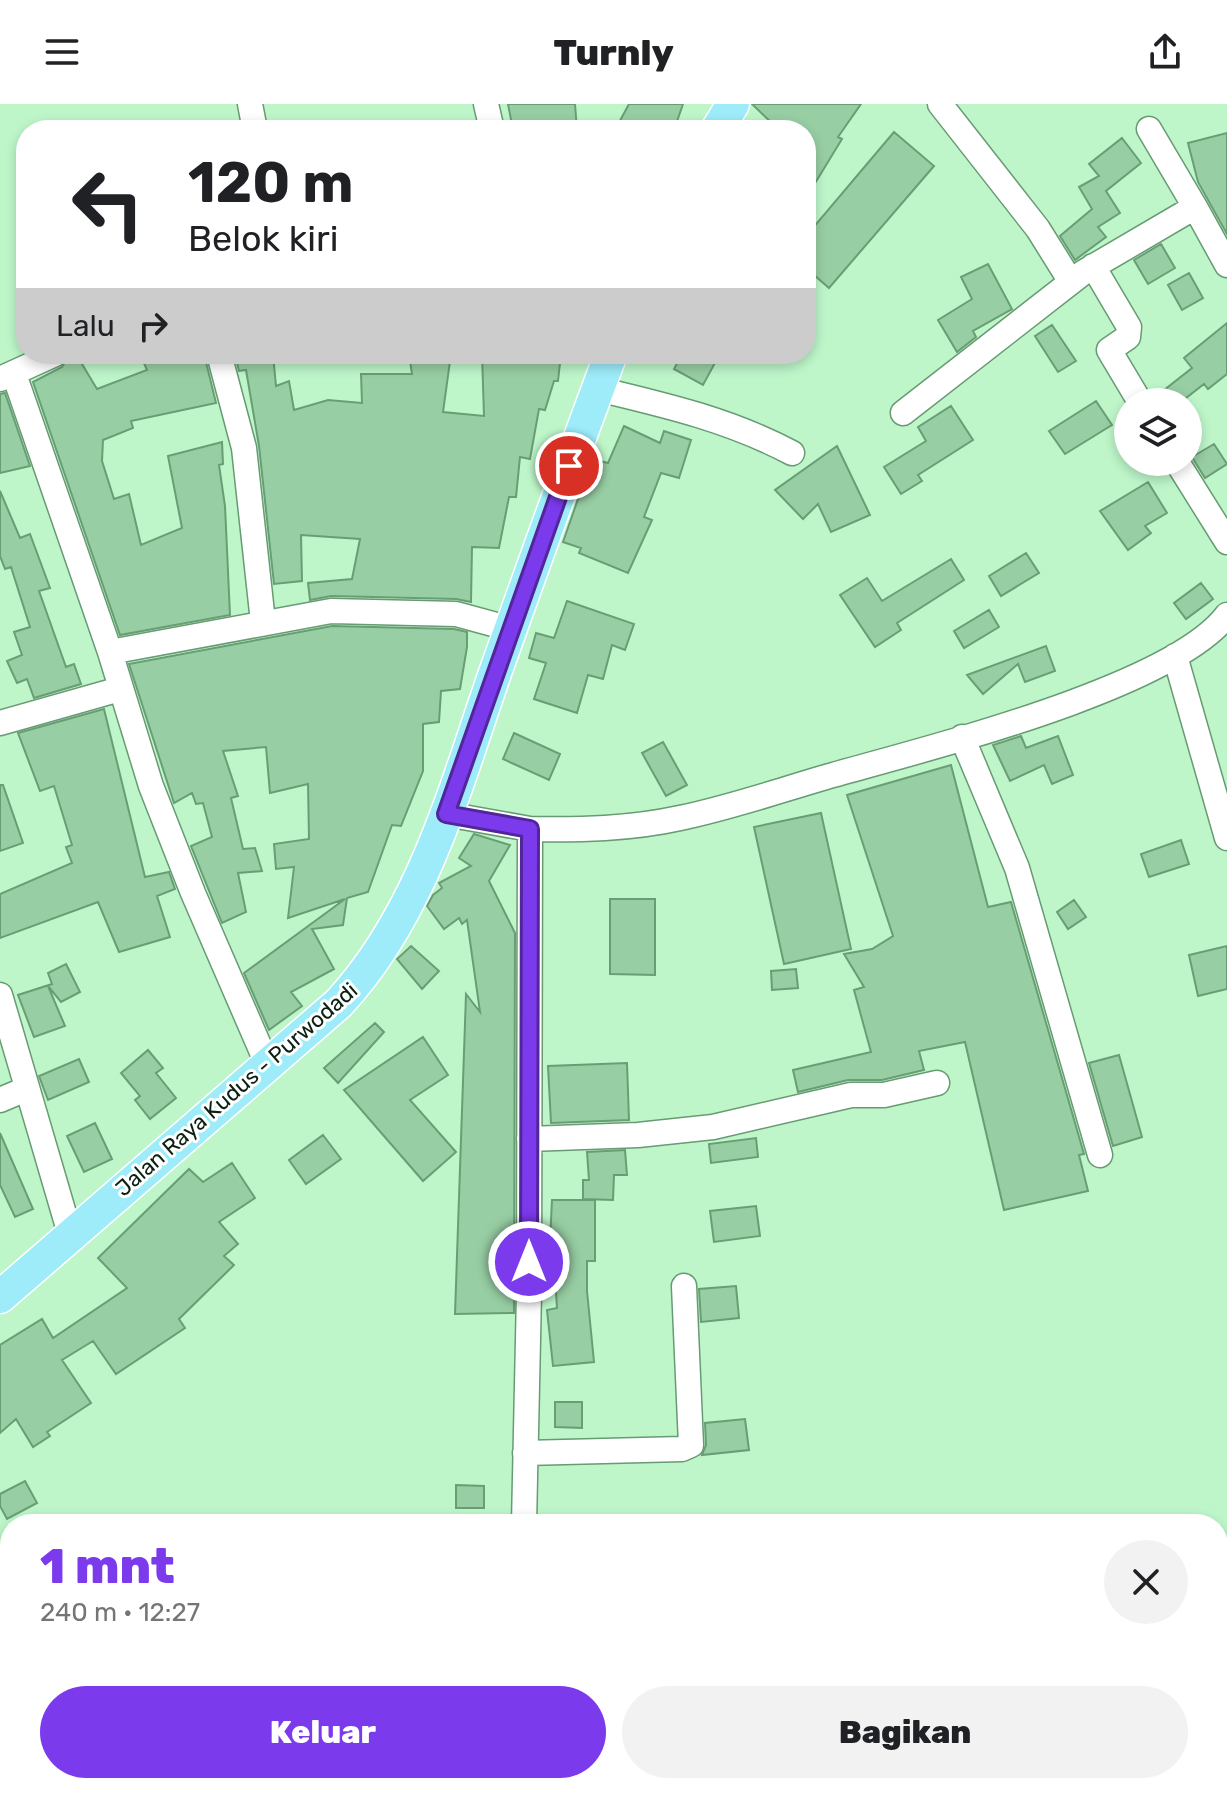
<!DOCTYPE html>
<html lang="id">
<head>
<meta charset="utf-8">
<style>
	body { margin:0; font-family:Rubik,sans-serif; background:#f2f2f2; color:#202124; height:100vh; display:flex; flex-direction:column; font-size:30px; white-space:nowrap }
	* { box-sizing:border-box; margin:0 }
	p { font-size:26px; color:#757577 }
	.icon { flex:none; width:44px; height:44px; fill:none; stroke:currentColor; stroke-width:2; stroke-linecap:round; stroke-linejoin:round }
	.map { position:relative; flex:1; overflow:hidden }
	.side { position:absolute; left:0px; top:1410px; width:1228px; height:280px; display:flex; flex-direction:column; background:#fff; border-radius:32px 32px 0 0; box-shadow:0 4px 12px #0003 }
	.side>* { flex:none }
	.hud { position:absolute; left:16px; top:16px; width:800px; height:244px; border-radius:32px; box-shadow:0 4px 12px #0003; background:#fff; color:#202124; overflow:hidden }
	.controls { position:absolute; left:1114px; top:284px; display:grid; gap:16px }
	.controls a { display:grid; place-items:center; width:88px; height:88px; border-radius:50%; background:#fff; box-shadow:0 4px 12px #0003; font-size:40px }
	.pin { position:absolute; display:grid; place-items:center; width:68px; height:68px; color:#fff; margin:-34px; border:4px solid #fff; border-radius:50%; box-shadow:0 2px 8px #0007 }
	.me { position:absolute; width:88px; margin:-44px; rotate:0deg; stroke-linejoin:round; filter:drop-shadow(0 0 6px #0008) }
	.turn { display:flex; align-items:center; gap:28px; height:168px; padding:0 40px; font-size:36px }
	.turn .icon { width:104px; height:104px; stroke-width:2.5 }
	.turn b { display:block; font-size:56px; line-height:68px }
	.then { display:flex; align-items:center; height:76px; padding:0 40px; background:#0003; gap:16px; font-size:30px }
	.round { display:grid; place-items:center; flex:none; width:84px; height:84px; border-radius:42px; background:#f2f2f2 }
	.head { display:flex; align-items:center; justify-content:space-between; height:136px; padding:0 40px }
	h1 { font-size:48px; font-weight:800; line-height:60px; color:#7c3aed }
	.button { display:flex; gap:16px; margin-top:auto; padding:16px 40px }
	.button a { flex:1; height:92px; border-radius:48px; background:#7c3aed; color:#fff; font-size:32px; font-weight:800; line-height:92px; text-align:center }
	.button a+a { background:#f2f2f2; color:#202124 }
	header { display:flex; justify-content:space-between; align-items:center; height:104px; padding:0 40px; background:#fff; font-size:36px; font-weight:800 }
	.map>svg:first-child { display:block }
	.building { fill:#98cea4; stroke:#699e75; stroke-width:2 }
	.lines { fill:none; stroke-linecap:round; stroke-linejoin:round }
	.minor-casing { stroke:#679b73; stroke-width:27 }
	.major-casing { stroke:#fff; stroke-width:35 }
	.minor { stroke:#fff; stroke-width:24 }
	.major { stroke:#9eecfa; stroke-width:32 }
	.route-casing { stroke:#51269a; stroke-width:20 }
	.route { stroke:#7c3aed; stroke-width:14 }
	.labels { text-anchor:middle; stroke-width:6; stroke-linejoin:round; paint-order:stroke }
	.street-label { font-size:22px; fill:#0a2010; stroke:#fff }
</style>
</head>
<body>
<header><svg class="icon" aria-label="menu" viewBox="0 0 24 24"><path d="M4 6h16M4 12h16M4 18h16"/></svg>Turnly<svg class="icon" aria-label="share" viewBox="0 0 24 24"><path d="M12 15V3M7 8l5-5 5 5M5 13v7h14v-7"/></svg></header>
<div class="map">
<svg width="1227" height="1690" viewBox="0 0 1227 1690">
	<rect width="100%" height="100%" fill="#bef6ca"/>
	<path class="building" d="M508,0H575L577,26H513Z
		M629,0H683L674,26H615Z
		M752,0H861L838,33L842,35L806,94V26H779Z
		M894,28L934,62L829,184L806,164V132Z
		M1227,29V130L1198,78L1188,39Z
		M1122,34L1141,59L1106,87L1120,109L1098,123L1106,133L1075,156L1060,132L1092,105L1079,83L1099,72L1089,60Z
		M1161,140L1175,164L1148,180L1134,156Z
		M988,160L1012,205L973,227L976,233L957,248L938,216L972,195L961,173Z
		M1189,169L1203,194L1182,206L1168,181Z
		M1227,219V270L1208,285L1204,280L1181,298H1155L1154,294L1192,264L1184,254Z
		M1052,221L1076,257L1058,268L1035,232Z
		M70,250H76L97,285L147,266L140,250H204L216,299L131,317L133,324L103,336L102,357L114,395L129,390L141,441L182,424L168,352L222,338L223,360L219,361L225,402L230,511L120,531L33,278L62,263Z
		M235,250H273L276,282L289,277L294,306L328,296L362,299L361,270H412L409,250H451L443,308L484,312L482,250H561L558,277H554L545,306L539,305L530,355L520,353L516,393H509L499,444L472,443L471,498L456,495L331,492L310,496L308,479L352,475L360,435L301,431L302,477L274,480L259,342L246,266L239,267Z
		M682,250H703L716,257L703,281L674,265Z
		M5,289L30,362L0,369V290Z
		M1096,297L1112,321L1065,350L1049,327Z
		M951,302L973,336L918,371L922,377L901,390L884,363L926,337L918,323Z
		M624,322L660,339L664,327L691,336L679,374L661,369L644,413L652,416L628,469L579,449L581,444L563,438L592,355L608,359Z
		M1214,340L1227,360L1205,374L1192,353Z
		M837,342L870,411L831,428L818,400L803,415L775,386Z
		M1148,378L1167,409L1145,422L1151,429L1128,446L1100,407Z
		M0,387L20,434L30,430L50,484L39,487L66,563L74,560L81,580L34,594L27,575L17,579L7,557L22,551L14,528L30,523L11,463L5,465L0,452Z
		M1026,449L1039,469L1001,492L989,472Z
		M951,455L964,476L897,519L901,526L875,543L840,491L867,474L882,497Z
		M1201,479L1213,495L1186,515L1174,499Z
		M567,497L634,520L625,546L612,541L603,575L588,571L577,609L534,595L546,559L529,554L536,529L554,534Z
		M989,506L999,523L964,544L954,527Z
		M332,522L454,525L467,528V543L460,585L441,587L439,618L423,620V667L401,722L392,721L368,788L347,794L343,821L312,825L334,865L291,888L302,902L269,926L244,869L345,795L288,814L294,763L276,765L274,740L309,735L308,680L270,689L266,643L223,647L238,692L231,694L243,745L255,744L262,767L238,769L246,808L222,819L191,742L212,733L203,699L196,700L192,689L174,699L129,560Z
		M1046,542L1055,567L1025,578L1018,560L983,590L967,571Z
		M104,605L145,773L169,768L175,785L157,792L170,833L119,848L98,798L0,834V790L72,759L66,743L72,741L54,682L40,687L18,629Z
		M514,629L560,650L549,676L503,655Z
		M1021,632L1026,644L1058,632L1073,671L1052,680L1044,661L1010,677L993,641Z
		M663,638L687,681L666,692L642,649Z
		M951,661L988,803L1011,798L1084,1050L1079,1051L1088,1087L1004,1106L965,938L919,947L924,966L882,976H848L798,988L793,966L871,948L854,886L864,883L844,850L872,845L893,832L847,691Z
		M0,681H3L23,739L0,747Z
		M821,709L851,845L784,860L754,723Z
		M474,730L510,741L489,777L515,829L514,1209L455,1210L466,890L480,908L467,816L462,820L459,814L444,825L427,802L433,791L442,784L439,779L471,762L459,754Z
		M1181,736L1189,760L1149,773L1141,750Z
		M610,795H655V871L610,870Z
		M1074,796L1086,813L1068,825L1057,808Z
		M411,842L439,867L422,885L397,855Z
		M1227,842V885L1198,892L1189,851Z
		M66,860L80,888L61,898L48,882L65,922L34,933L18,891L52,880L48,869Z
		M796,865L798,884L772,886L771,867Z
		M375,919L384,928L338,979L324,964Z
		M423,933L448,971L410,996L456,1048L423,1077L344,986Z
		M148,946L163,964L156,969L176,994L150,1015L135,996L140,992L121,969Z
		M1119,951L1142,1033L1113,1042L1089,959Z
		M79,955L89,978L48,996L39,972Z
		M627,959L629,1016L551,1019L548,962Z
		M95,1019L112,1055L84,1068L67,1032Z
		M0,1029L33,1105L15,1113L0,1081Z
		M323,1031L341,1055L306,1080L289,1056Z
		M756,1034L758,1053L711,1059L709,1040Z
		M625,1046L627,1071H614L613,1096L583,1095V1076H589L587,1048Z
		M232,1059L255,1094L219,1118L238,1140L224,1152L234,1161L179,1215L185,1224L116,1270L93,1237L62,1256L91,1299L47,1328L50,1332L33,1343L16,1315L0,1329V1241L42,1215L53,1234L127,1184L98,1154L189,1065L203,1078Z
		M552,1096H595V1157H587V1187L594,1258L553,1262L547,1206L557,1204L554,1157H549Z
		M756,1102L760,1132L714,1138L710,1107Z
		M736,1182L739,1214L701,1218L699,1185Z
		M555,1298H582V1324L555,1323Z
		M745,1315L749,1346L702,1351L706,1341L705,1319Z
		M25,1377L37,1399L7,1415L0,1402V1390Z
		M456,1381L484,1382V1404H456Z"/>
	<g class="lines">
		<g class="minor-casing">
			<path id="minor" d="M250,0L255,26
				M486,0L492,26
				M940,0L1038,125L1071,178
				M1149,25L1195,103
				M1093,162L1129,223L1128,233L1109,246L1140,298
				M219,250L244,344L263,518
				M14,270L110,548L151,682L193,789L268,962
				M0,275L55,250
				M598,285C665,301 730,316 792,349
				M903,309L1084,168L1195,103L1227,161
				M1177,358L1227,438
				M110,548L331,507L456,510L511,525
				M1175,552L1227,734
				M0,619L120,585
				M962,633L1017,764L1100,1051
				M446,710L530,725
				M0,891L70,1130
				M0,996L26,985
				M529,1035L638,1031L713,1023L851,991H884L937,979
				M525,1349L682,1345L691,1341L684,1182
				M524,1420L529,1189L530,725C580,726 630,725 680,714C729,704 778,687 826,673C920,646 1171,585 1227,511
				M520,1690V1680"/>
		</g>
		<g class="major-casing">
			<path id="major" d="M717,26L733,0
				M0,1193L339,899C423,808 455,684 495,569C533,462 571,356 611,250"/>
		</g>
		<use href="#minor" class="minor"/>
		<use href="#major" class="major"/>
	</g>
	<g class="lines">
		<g class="route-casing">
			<path id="route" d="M529,1158L530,725L446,710L569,362"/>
		</g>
		<use href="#route" class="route"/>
	</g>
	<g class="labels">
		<g class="street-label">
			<text transform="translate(236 985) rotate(-41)" y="8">Jalan Raya Kudus - Purwodadi</text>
		</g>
	</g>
</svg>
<div class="controls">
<a><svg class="icon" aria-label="layers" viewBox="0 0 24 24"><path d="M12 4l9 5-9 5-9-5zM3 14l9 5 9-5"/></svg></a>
</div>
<div class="pin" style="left:569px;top:362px;background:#d93025"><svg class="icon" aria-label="arrive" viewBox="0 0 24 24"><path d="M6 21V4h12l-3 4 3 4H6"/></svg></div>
<svg class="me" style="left:529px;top:1158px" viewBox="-20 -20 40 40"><circle r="17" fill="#7c3aed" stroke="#fff" stroke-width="3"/><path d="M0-11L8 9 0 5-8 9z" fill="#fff"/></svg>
<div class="hud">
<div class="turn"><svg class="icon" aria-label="left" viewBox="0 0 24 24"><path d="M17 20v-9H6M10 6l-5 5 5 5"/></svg><div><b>120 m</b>Belok kiri</div></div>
<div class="then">Lalu<svg class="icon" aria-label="right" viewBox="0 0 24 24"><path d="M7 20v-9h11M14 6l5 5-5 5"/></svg></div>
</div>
<section class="side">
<div class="head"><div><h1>1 mnt</h1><p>240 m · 12:27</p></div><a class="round"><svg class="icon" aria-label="close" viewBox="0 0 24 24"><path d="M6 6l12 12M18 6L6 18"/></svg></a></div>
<div class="button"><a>Keluar</a><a>Bagikan</a></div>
</section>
</div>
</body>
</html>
